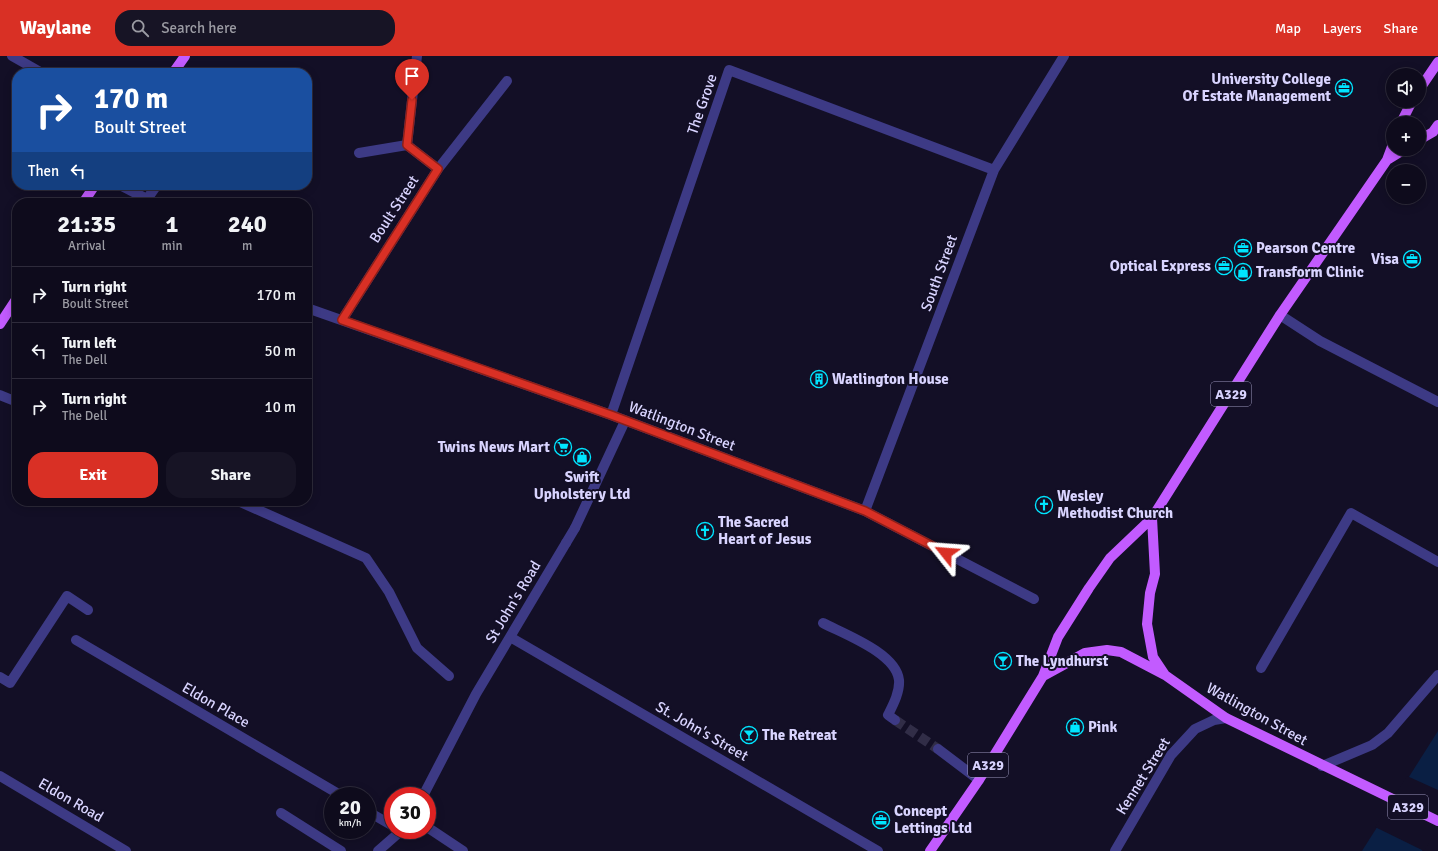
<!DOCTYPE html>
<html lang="en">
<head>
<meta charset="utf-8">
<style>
	body { margin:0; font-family:Signika,sans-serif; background:#171425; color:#f1f3f6; height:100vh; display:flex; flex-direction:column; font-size:15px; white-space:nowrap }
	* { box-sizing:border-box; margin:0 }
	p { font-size:13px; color:#9b9ba3 }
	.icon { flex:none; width:22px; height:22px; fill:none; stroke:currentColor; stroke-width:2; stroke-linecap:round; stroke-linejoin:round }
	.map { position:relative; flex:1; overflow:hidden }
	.panel { position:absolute; left:12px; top:142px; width:300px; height:308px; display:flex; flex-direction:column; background:#0e0b1c; border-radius:16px; box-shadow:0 2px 10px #0003,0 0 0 1px #2e2b3b }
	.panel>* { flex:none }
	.banner { position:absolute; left:12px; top:12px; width:300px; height:122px; border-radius:16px; box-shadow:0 2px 10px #0003,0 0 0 1px #2e2b3b; background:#1a4fa0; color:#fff; overflow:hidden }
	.tools { position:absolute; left:1386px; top:12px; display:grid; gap:8px }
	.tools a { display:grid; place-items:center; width:40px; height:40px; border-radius:50%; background:#0e0b1c; box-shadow:0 2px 10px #0003,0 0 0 1px #2e2b3b; font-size:20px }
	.speed { position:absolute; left:324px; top:731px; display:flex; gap:8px; font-size:20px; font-weight:700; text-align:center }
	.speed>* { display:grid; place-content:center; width:52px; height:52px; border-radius:50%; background:#0e0b1c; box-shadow:0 2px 10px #0003,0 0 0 1px #2e2b3b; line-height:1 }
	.speed small { font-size:10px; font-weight:400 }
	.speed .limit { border:6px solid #d22; background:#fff; color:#111 }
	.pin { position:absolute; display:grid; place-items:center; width:34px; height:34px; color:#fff; margin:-41px -17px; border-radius:50% 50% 50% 0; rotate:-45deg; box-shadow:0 0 4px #0007 }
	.pin .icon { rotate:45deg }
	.me { position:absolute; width:44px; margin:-22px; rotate:298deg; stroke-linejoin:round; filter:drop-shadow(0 0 3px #0008) }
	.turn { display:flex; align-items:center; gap:14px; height:84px; padding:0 16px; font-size:18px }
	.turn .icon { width:52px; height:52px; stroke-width:2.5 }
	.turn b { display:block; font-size:28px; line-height:34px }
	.then { display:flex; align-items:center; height:38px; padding:0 16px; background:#0003; gap:8px; font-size:15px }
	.eta { display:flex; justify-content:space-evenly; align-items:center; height:68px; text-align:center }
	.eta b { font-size:24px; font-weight:700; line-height:28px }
	.action { display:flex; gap:8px; margin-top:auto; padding:8px 16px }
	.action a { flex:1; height:46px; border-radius:16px; background:#d93025; color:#fff; font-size:16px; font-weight:700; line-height:46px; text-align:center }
	.action a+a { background:#171425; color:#f1f3f6 }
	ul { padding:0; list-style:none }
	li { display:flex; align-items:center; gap:12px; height:56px; padding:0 16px; border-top:1px solid #2e2b3b }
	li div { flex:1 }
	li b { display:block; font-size:15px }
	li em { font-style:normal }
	header { display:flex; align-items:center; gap:24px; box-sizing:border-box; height:56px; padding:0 20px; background:#d93025; color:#fff }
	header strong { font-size:19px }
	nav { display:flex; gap:22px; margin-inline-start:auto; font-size:14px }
	.search { width:280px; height:36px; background:#171425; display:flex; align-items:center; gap:10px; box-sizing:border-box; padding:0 14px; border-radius:16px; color:#9b9ba3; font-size:15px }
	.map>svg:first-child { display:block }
	.water { fill:#0a1f44 }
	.pier { fill:#130f26 }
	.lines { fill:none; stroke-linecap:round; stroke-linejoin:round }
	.minor-tunnel { stroke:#312d47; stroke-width:10; stroke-dasharray:10 5; stroke-linecap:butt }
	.service { stroke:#3d3a85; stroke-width:10 }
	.pedestrian { stroke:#3d3a85; stroke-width:10 }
	.minor { stroke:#3d3a85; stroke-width:10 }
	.tertiary { stroke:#3d3a85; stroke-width:10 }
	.primary { stroke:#c25bff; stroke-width:10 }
	.route-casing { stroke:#8d1f18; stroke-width:10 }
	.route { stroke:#d93025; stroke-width:7 }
	.labels { text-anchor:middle; stroke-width:4; stroke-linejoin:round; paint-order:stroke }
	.shield { fill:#130f26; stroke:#9e99be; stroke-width:1 }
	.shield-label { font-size:14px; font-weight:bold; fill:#d9d4ff }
	.poi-label { font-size:15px; font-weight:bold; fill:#d9d4ff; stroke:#130f26; text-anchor:start }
	.street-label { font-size:15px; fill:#d9d4ff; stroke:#130f26 }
</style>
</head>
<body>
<header>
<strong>Waylane</strong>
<div class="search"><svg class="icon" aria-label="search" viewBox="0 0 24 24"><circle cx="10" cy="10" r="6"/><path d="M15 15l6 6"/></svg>Search here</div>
<nav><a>Map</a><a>Layers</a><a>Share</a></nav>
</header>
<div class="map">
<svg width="1438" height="795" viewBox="0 0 1438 795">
	<rect width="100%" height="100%" fill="#130f26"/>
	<path class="water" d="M1438,675V768L1422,795H1362Z"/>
	<path class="pier" d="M1407,720L1438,734V772L1424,795L1375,771Z"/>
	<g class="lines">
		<path class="minor-tunnel" d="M895,664L938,693"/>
		<path class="service" d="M359,97L407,89
			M120,129L147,143L157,129
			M1280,259L1320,285L1438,346
			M1261,612L1351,457L1438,506
			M0,621L10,627L67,540L88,554
			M281,757L341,795"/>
		<path class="pedestrian" d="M566,487L575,472"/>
		<path class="minor" d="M417,0L407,89L438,113
			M307,252L611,359L865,455L1034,543
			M342,264L438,113L507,25
			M0,339L17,346
			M611,359L729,14L994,114
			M238,445L366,502L389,536L417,592L449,620
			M865,455L994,114L1064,0
			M575,472L625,365
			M823,567C844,578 896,597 899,624C900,636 893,649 888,659L895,664
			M510,581L878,795
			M76,584L342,740
			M938,693L979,724
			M1322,710L1372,689L1388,677L1438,619
			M423,740L476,638L566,487
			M367,755L393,770
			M427,771L463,795
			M378,795L402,774
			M1115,795L1171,699L1195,673L1214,664L1226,662"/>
		<path class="tertiary" d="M12,0L42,17
			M0,720L126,795"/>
		<path class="primary" d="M173,17L185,0
			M1419,34L1438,6
			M1401,67L1412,45
			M1419,84L1433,76L1438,69
			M1387,104L1405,93
			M83,147L95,129
			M0,268L17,242
			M1152,462L1155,518L1150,537L1147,568L1153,601L1165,619
			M1043,620L1085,597L1107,594L1121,596L1165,619L1226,662L1438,765
			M930,795L979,724L1043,620L1058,581L1089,532L1110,502L1152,462L1280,259L1387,104L1393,88"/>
	</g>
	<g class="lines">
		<g class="route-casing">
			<path id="route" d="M412,44L407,89L438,113L342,264L611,359L865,455L946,497"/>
		</g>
		<use href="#route" class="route"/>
	</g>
	<defs>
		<g id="office-ring" transform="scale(0.9)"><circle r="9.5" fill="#130f26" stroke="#00e5ff" stroke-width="1.5"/><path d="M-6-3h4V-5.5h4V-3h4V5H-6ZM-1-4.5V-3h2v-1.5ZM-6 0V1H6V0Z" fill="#00e5ff"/></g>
		<g id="shop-ring" transform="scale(0.9)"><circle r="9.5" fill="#130f26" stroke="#00e5ff" stroke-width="1.5"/><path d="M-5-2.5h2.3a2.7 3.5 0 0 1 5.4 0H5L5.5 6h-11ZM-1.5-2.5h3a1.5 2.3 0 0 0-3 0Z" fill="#00e5ff"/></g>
		<g id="building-ring" transform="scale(0.9)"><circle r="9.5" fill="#130f26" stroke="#00e5ff" stroke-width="1.5"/><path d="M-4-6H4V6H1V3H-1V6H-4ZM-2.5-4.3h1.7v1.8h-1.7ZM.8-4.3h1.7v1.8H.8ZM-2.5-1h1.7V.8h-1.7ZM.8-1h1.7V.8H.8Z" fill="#00e5ff"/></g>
		<g id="supermarket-ring" transform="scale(0.9)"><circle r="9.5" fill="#130f26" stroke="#00e5ff" stroke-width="1.5"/><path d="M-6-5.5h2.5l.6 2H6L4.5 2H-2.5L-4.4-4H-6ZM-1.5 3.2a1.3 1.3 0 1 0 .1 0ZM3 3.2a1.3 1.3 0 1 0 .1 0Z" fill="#00e5ff"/></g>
		<g id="church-ring" transform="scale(0.9)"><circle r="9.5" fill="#130f26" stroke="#00e5ff" stroke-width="1.5"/><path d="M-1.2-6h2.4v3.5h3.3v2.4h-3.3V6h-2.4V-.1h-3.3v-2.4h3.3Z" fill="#00e5ff"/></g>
		<g id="bar-ring" transform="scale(0.9)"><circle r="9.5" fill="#130f26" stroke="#00e5ff" stroke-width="1.5"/><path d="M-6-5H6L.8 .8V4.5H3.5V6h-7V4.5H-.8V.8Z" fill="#00e5ff"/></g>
	</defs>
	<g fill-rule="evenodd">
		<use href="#office-ring" x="1344" y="32"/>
		<use href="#office-ring" x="1243" y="192"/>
		<use href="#office-ring" x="1412" y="203"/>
		<use href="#office-ring" x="1224" y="210"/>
		<use href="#shop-ring" x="1243" y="216"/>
		<use href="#building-ring" x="819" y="323"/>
		<use href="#supermarket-ring" x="563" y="391"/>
		<use href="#shop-ring" x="582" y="401"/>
		<use href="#church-ring" x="1044" y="449"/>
		<use href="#church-ring" x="705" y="475"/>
		<use href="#bar-ring" x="1003" y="605"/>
		<use href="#shop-ring" x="1075" y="671"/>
		<use href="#bar-ring" x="749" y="679"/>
		<use href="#office-ring" x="881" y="764"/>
	</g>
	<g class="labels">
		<g class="shield">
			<rect x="1211" y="326" width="40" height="24" rx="3"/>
			<rect x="968" y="697" width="40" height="24" rx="3"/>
			<rect x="1388" y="739" width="40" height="24" rx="3"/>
		</g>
		<g class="shield-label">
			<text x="1231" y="343">A329</text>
			<text x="988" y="714">A329</text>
			<text x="1408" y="756">A329</text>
		</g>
		<g class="poi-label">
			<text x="1331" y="28" text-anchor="end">University College<tspan x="1331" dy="17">Of Estate Management</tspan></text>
			<text x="1256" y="197">Pearson Centre</text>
			<text x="1399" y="208" text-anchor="end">Visa</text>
			<text x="1211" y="215" text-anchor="end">Optical Express</text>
			<text x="1256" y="221">Transform Clinic</text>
			<text x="832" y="328">Watlington House</text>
			<text x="550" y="396" text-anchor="end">Twins News Mart</text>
			<text x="582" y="426" text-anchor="middle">Swift<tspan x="582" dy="17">Upholstery Ltd</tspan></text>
			<text x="1057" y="445">Wesley<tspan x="1057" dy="17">Methodist Church</tspan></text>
			<text x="718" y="471">The Sacred<tspan x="718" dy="17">Heart of Jesus</tspan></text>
			<text x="1016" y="610">The Lyndhurst</text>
			<text x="1088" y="676">Pink</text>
			<text x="762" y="684">The Retreat</text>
			<text x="894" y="760">Concept<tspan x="894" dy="17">Lettings Ltd</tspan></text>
		</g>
		<g class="street-label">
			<text transform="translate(702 48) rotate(-71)" y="5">The Grove</text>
			<text transform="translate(394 153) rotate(-57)" y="5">Boult Street</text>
			<text transform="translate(939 217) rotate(-70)" y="5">South Street</text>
			<text transform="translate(682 370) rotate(21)" y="5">Watlington Street</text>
			<text transform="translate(513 546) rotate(-59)" y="5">St John's Road</text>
			<text transform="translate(216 649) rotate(30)" y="5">Eldon Place</text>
			<text transform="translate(1257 658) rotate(29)" y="5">Watlington Street</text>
			<text transform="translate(702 675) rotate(30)" y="5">St. John's Street</text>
			<text transform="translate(1143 720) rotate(-58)" y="5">Kennet Street</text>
			<text transform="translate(71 744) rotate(30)" y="5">Eldon Road</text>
		</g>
	</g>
</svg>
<div class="tools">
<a><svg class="icon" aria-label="sound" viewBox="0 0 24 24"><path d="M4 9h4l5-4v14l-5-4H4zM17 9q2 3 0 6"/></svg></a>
<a>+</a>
<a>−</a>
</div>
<div class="speed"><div>20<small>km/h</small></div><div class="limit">30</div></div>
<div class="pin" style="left:412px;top:44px;background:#d93025"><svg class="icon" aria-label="arrive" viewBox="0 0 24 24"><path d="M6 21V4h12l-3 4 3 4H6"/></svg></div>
<svg class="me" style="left:946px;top:497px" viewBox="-20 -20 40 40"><path d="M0-17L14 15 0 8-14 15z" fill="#d93025" stroke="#fff" stroke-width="4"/></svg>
<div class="banner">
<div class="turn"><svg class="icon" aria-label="right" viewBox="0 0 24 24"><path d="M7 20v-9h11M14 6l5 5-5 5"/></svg><div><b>170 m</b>Boult Street</div></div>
<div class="then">Then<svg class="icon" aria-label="left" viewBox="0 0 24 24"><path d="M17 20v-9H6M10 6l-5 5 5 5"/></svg></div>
</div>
<section class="panel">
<div class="eta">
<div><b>21:35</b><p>Arrival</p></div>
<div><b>1</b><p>min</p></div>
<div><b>240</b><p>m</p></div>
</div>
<ul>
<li><svg class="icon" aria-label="right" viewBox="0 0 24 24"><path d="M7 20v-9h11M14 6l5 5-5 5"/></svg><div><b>Turn right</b><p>Boult Street</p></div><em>170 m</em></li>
<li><svg class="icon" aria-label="left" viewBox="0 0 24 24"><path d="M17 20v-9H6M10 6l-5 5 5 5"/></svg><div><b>Turn left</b><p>The Dell</p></div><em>50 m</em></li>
<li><svg class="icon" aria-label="right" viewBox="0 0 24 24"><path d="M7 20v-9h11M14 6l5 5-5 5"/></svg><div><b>Turn right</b><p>The Dell</p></div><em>10 m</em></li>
</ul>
<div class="action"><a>Exit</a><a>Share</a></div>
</section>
</div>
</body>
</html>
